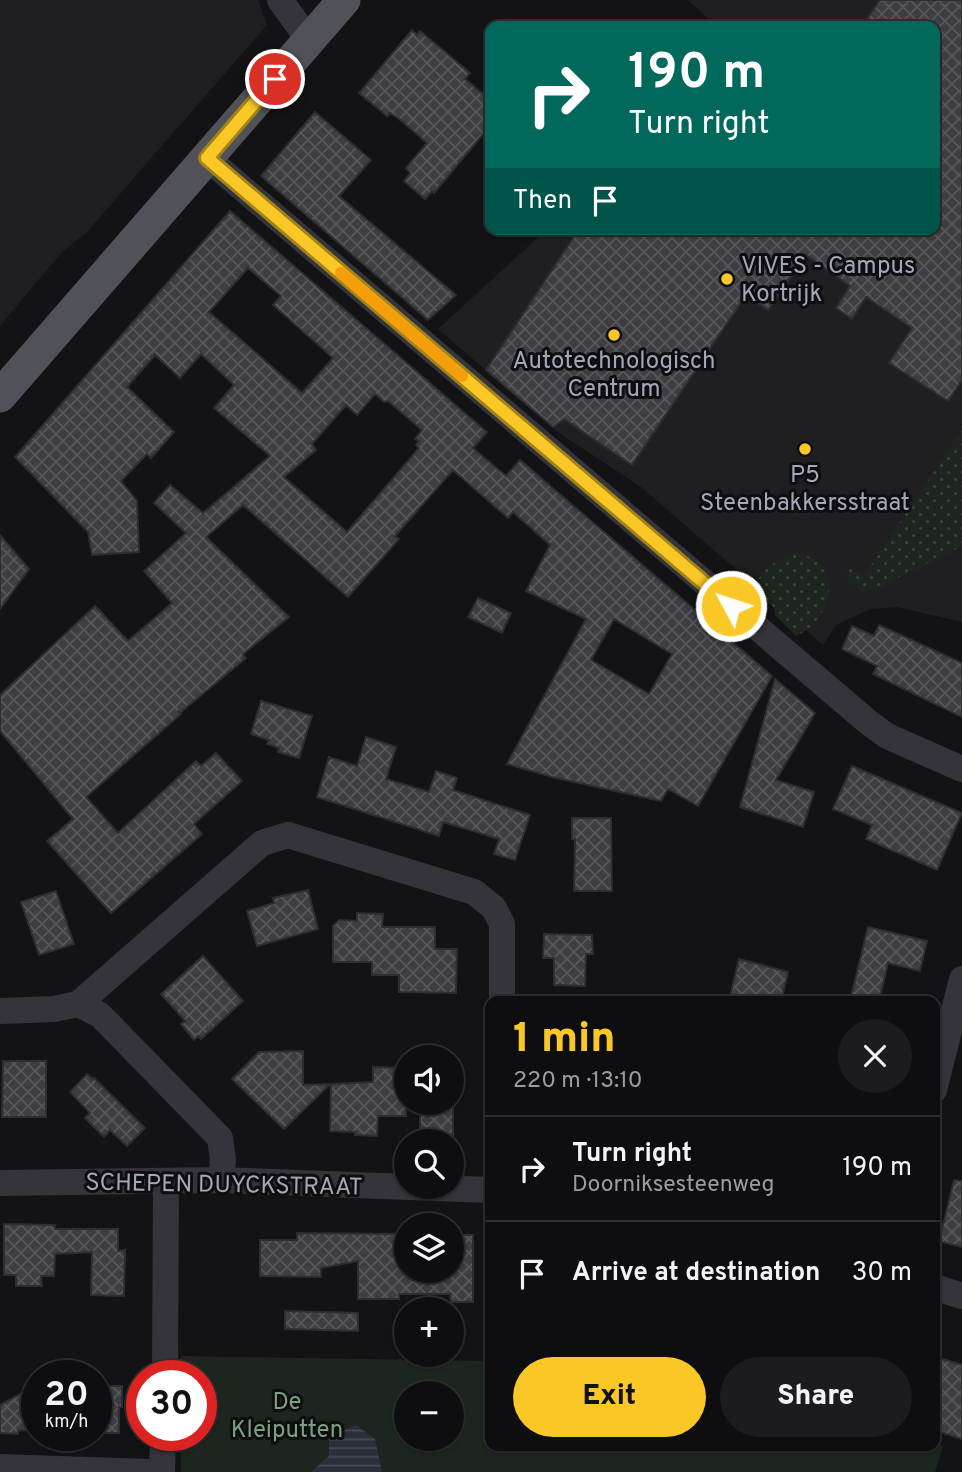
<!DOCTYPE html>
<html lang="en">
<head>
<meta charset="utf-8">
<style>
	body { margin:0; font-family:Overpass,sans-serif; background:#1c1c1e; color:#f1f3f6; height:100vh; display:flex; flex-direction:column; font-size:26px; white-space:nowrap }
	* { box-sizing:border-box; margin:0 }
	p { font-size:23px; color:#9b9c9f }
	.icon { flex:none; width:38px; height:38px; fill:none; stroke:currentColor; stroke-width:2; stroke-linecap:round; stroke-linejoin:round }
	.map { position:relative; flex:1; overflow:hidden }
	.sheet { position:absolute; left:485px; top:996px; width:455px; height:455px; display:flex; flex-direction:column; background:#0e0e10; border-radius:14px; box-shadow:0 2px 5px #0004,0 0 0 2px #2e2e30 }
	.sheet>* { flex:none }
	.hud { position:absolute; left:485px; top:21px; width:455px; height:214px; border-radius:14px; box-shadow:0 2px 5px #0004,0 0 0 2px #2e2e30; background:#00695c; color:#fff; overflow:hidden }
	.controls { position:absolute; left:394px; top:1045px; display:grid; gap:14px }
	.controls a { display:grid; place-items:center; width:70px; height:70px; border-radius:50%; background:#0e0e10; box-shadow:0 2px 5px #0004,0 0 0 2px #2e2e30; font-size:35px }
	.speed { position:absolute; left:21px; top:1360px; display:flex; gap:14px; font-size:35px; font-weight:700; text-align:center }
	.speed>* { display:grid; place-content:center; width:91px; height:91px; border-radius:50%; background:#0e0e10; box-shadow:0 2px 5px #0004,0 0 0 2px #2e2e30; line-height:1 }
	.speed small { font-size:18px; font-weight:400 }
	.speed .limit { border:10px solid #d22; background:#fff; color:#111 }
	.pin { position:absolute; display:grid; place-items:center; width:60px; height:60px; color:#fff; margin:-30px; border:4px solid #fff; border-radius:50%; box-shadow:0 2px 7px #0007 }
	.me { position:absolute; width:77px; margin:-38px; rotate:310deg; stroke-linejoin:round; filter:drop-shadow(0 0 5px #0008) }
	.turn { display:flex; align-items:center; gap:24px; height:147px; padding:0 28px; font-size:32px }
	.turn .icon { width:91px; height:91px; stroke-width:2.5 }
	.turn b { display:block; font-size:49px; line-height:60px }
	.then { display:flex; align-items:center; height:66px; padding:0 28px; background:#0003; gap:14px; font-size:26px }
	.round { display:grid; place-items:center; flex:none; width:74px; height:74px; border-radius:37px; background:#1c1c1e }
	.summary { display:flex; align-items:center; justify-content:space-between; height:119px; padding:0 28px }
	h1 { font-size:42px; font-weight:800; line-height:52px; color:#f9c827 }
	.button { display:flex; gap:14px; margin-top:auto; padding:14px 28px }
	.button a { flex:1; height:80px; border-radius:42px; background:#f9c827; color:#111; font-size:28px; font-weight:800; line-height:80px; text-align:center }
	.button a+a { background:#1c1c1e; color:#f1f3f6 }
	ul { padding:0; list-style:none }
	li { display:flex; align-items:center; gap:21px; height:105px; padding:0 28px; border-top:2px solid #2e2e30 }
	li div { flex:1 }
	li b { display:block; font-size:26px }
	li em { font-style:normal }
	.map>svg:first-child { display:block }
	.built { fill:#1f1f22 }
	.grass { fill:url(#grass-dots) }
	.green { fill:#1d251f; fill-rule:evenodd }
	.water { fill:url(#water-rules) }
	.building { fill:url(#building-cross-hatch); stroke:#2e2d31; stroke-width:2; fill-rule:evenodd }
	.lines { fill:none; stroke-linecap:round; stroke-linejoin:round }
	.minor { stroke:#34343a; stroke-width:26 }
	.major { stroke:#505159; stroke-width:33 }
	.route-casing { stroke:#a28219; stroke-width:18 }
	.route { stroke:#f9c827; stroke-width:12 }
	.slow { stroke:#f59e0b; stroke-width:12 }
	.poi-dot { fill:#f9c827; stroke:#0e0e10; stroke-width:2.5 }
	.labels { text-anchor:middle; stroke-width:6; stroke-linejoin:round; paint-order:stroke }
	.poi-label { font-size:24px; fill:#a4a8b6; stroke:#0e0e10 }
	.street-label { font-size:24px; fill:#a4a8b6; stroke:#0e0e10 }
	.park-label { font-size:24px; fill:#7aa281; stroke:#0e0e10 }
</style>
</head>
<body>
<div class="map">
<svg width="962" height="1472" viewBox="0 0 962 1472">
	<defs>
		<pattern id="grass-dots" width="8" height="8" patternUnits="userSpaceOnUse" patternTransform="scale(1.75)"><rect width="8" height="8" fill="#1d251f"/><path d="M2 2h.1M6 6h.1" fill="none" stroke="#3b423d" stroke-width="1.8" stroke-linecap="round"/></pattern>
		<pattern id="water-rules" width="6" height="5" patternUnits="userSpaceOnUse" patternTransform="scale(1.75)"><rect width="6" height="5" fill="#293039"/><path d="M0 2.5h6" fill="none" stroke="#454b53"/></pattern>
		<pattern id="building-cross-hatch" width="8" height="8" patternUnits="userSpaceOnUse" patternTransform="scale(1.75)"><rect width="8" height="8" fill="#3d3d42"/><path d="M0 0l8 8M0 8l8-8" fill="none" stroke="#56565b"/></pattern>
	</defs>
	<rect width="100%" height="100%" fill="#131315"/>
	<path class="built" d="M0,0H258L267,25L86,233L62,252L0,326Z
		M688,0H962V622L897,607L871,609L836,625L823,645L641,487L559,433L438,329L547,229H934V26H716Z"/>
	<path class="grass" d="M962,430V546L879,587L863,592L848,581L847,567L863,577Z
		M794,553C847,559 834,619 796,636L775,615L774,608L752,588L768,566Z"/>
	<path class="green" d="M181,1356L490,1361V1446H934L935,1443L943,1446L935,1472H181V1435H201V1376L181,1375ZM406,1393H452V1438H406Z"/>
	<path class="water" d="M356,1425L375,1439L382,1472H311L329,1456V1437Z"/>
	<path class="building" d="M880,0H962V380L948,401L889,363L912,328L866,297L852,319L836,308L850,286L806,255L768,310L746,295L632,465L564,419L553,427L486,370L579,229H934V26H862Z
		M412,30L417,35L420,31L470,73L465,79L490,100V126L434,193L432,191L425,199L404,181L410,173L406,168L427,143L398,118L390,113L387,116L359,93Z
		M315,112L371,160L339,196L456,295L428,320L261,176Z
		M230,211L487,432L473,448L506,476L520,460L772,676L698,806L668,789L661,801L552,777L507,764L586,619L526,591L550,545L513,512L508,518L453,470L395,536L399,539L348,597L243,505L206,537L289,617L243,654L246,658L181,712L178,711L181,714L86,797L118,833L196,761L201,766L216,753L242,781L194,824L202,834L111,913L47,841L73,819L0,731V695L95,606L128,641L172,603L144,571L186,533L154,503L170,485L203,513L270,456L214,408L234,385L201,354L180,378L155,355L127,387L174,432L151,458L147,454L121,481L137,501L139,552L92,555L88,532L15,457ZM248,268L281,296L273,305L333,358L302,393L209,312ZM375,394L384,402L388,401L422,430L415,439L419,441L416,445L419,448L347,532L284,477L316,450L312,444L346,405L357,415ZM614,619L672,654L649,694L591,660Z
		M0,535L29,569L0,609Z
		M478,598L511,613L502,633L468,617Z
		M879,625L962,663V717L873,674L877,666L842,649L852,626L874,636Z
		M775,679L815,713L776,780L814,792L803,827L740,807Z
		M261,701L312,716L299,758L278,752L279,748L267,744L269,740L251,734Z
		M366,737L396,747L386,779L429,792L436,771L457,778L453,790L530,815L515,860L494,854L499,839L443,822L439,836L317,797L329,757L357,766Z
		M852,766L962,813L937,870L866,839L872,825L833,809Z
		M572,818H611L612,891H574L575,839H572Z
		M308,890L318,929L257,946L247,911L274,903L273,898Z
		M56,891L74,944L39,955L21,902Z
		M357,913L383,914L382,927H435V949H457L456,993L399,992V975H372V962H333V926L339,920L357,921Z
		M868,927L927,941L920,971L888,963L879,1001H850Z
		M544,934L592,935L593,954H586L585,986L554,985V958H543Z
		M203,956L243,1001L201,1039L198,1036L194,1040L181,1024L185,1021L161,994Z
		M739,959L788,972L781,1001H729Z
		M303,1051V1085L330,1084L284,1129L232,1079L259,1052Z
		M3,1061H46V1117H2Z
		M373,1067L406,1068V1116H378L377,1136L355,1135V1132L330,1131L331,1084L373,1082Z
		M87,1074L93,1079L94,1078L145,1128L127,1146L110,1130L104,1137L85,1118L90,1113L70,1092Z
		M420,1102H453V1135H420Z
		M954,1180L962,1181V1247L939,1241Z
		M4,1224L55,1225V1229H118V1251L125,1250L124,1296L91,1295L92,1252L55,1254L54,1276H41L42,1286H16V1275H4Z
		M297,1233L401,1234V1270H452L453,1235H473V1302H451L450,1294H399V1299H358V1261L321,1268V1277L260,1276V1240H297Z
		M285,1311L358,1313V1331L285,1329Z
		M940,1358L962,1365V1439L934,1430V1375Z
		M37,1385V1431L18,1430V1434L0,1433V1405Z
		M96,1386H122V1407H119V1433H96Z"/>
	<g class="lines">
		<path class="minor" d="M280,0L309,40
			M207,158L868,722L887,736L962,769
			M78,1004L262,843L288,835L474,892L494,908L502,924V1001
			M0,1011L54,1009L78,1004L100,1015L220,1138L223,1160L221,1180
			M934,1090L962,979
			M0,1183L221,1180L490,1190
			M934,1287L962,1296
			M165,1376L166,1182
			M0,1467L149,1472
			M162,1472L163,1435"/>
		<path class="major" d="M0,396L344,0"/>
	</g>
	<g class="lines">
		<g class="route-casing">
			<path id="route" d="M275,79L207,158L731,606"/>
		</g>
		<use href="#route" class="route"/>
		<path class="slow" d="M341,273L462,376"/>
	</g>
	<g class="poi-dot">
		<circle cx="727" cy="279" r="7"/>
		<circle cx="614" cy="335" r="7"/>
		<circle cx="805" cy="449" r="7"/>
	</g>
	<g class="labels">
		<g class="poi-label">
			<text x="741" y="273" text-anchor="start">VIVES - Campus<tspan x="741" dy="28">Kortrijk</tspan></text>
			<text x="614" y="368">Autotechnologisch<tspan x="614" dy="28">Centrum</tspan></text>
			<text x="805" y="482">P5<tspan x="805" dy="28">Steenbakkersstraat</tspan></text>
		</g>
		<g class="street-label">
			<text transform="translate(224 1184) rotate(1)" y="8">SCHEPEN DUYCKSTRAAT</text>
		</g>
		<g class="park-label">
			<text x="287" y="1409">De<tspan x="287" dy="28">Kleiputten</tspan></text>
		</g>
	</g>
</svg>
<div class="controls">
<a><svg class="icon" aria-label="sound" viewBox="0 0 24 24"><path d="M4 9h4l5-4v14l-5-4H4zM17 9q2 3 0 6"/></svg></a>
<a><svg class="icon" aria-label="search" viewBox="0 0 24 24"><circle cx="10" cy="10" r="6"/><path d="M15 15l6 6"/></svg></a>
<a><svg class="icon" aria-label="layers" viewBox="0 0 24 24"><path d="M12 4l9 5-9 5-9-5zM3 14l9 5 9-5"/></svg></a>
<a>+</a>
<a>−</a>
</div>
<div class="speed"><div>20<small>km/h</small></div><div class="limit">30</div></div>
<div class="pin" style="left:275px;top:79px;background:#d93025"><svg class="icon" aria-label="arrive" viewBox="0 0 24 24"><path d="M6 21V4h12l-3 4 3 4H6"/></svg></div>
<svg class="me" style="left:731px;top:606px" viewBox="-20 -20 40 40"><circle r="17" fill="#f9c827" stroke="#fff" stroke-width="3"/><path d="M0-11L8 9 0 5-8 9z" fill="#fff"/></svg>
<div class="hud">
<div class="turn"><svg class="icon" aria-label="right" viewBox="0 0 24 24"><path d="M7 20v-9h11M14 6l5 5-5 5"/></svg><div><b>190 m</b>Turn right</div></div>
<div class="then">Then<svg class="icon" aria-label="arrive" viewBox="0 0 24 24"><path d="M6 21V4h12l-3 4 3 4H6"/></svg></div>
</div>
<section class="sheet">
<div class="summary"><div><h1>1 min</h1><p>220 m · 13:10</p></div><a class="round"><svg class="icon" aria-label="close" viewBox="0 0 24 24"><path d="M6 6l12 12M18 6L6 18"/></svg></a></div>
<ul>
<li><svg class="icon" aria-label="right" viewBox="0 0 24 24"><path d="M7 20v-9h11M14 6l5 5-5 5"/></svg><div><b>Turn right</b><p>Doorniksesteenweg</p></div><em>190 m</em></li>
<li><svg class="icon" aria-label="arrive" viewBox="0 0 24 24"><path d="M6 21V4h12l-3 4 3 4H6"/></svg><div><b>Arrive at destination</b></div><em>30 m</em></li>
</ul>
<div class="button"><a>Exit</a><a>Share</a></div>
</section>
</div>
</body>
</html>
